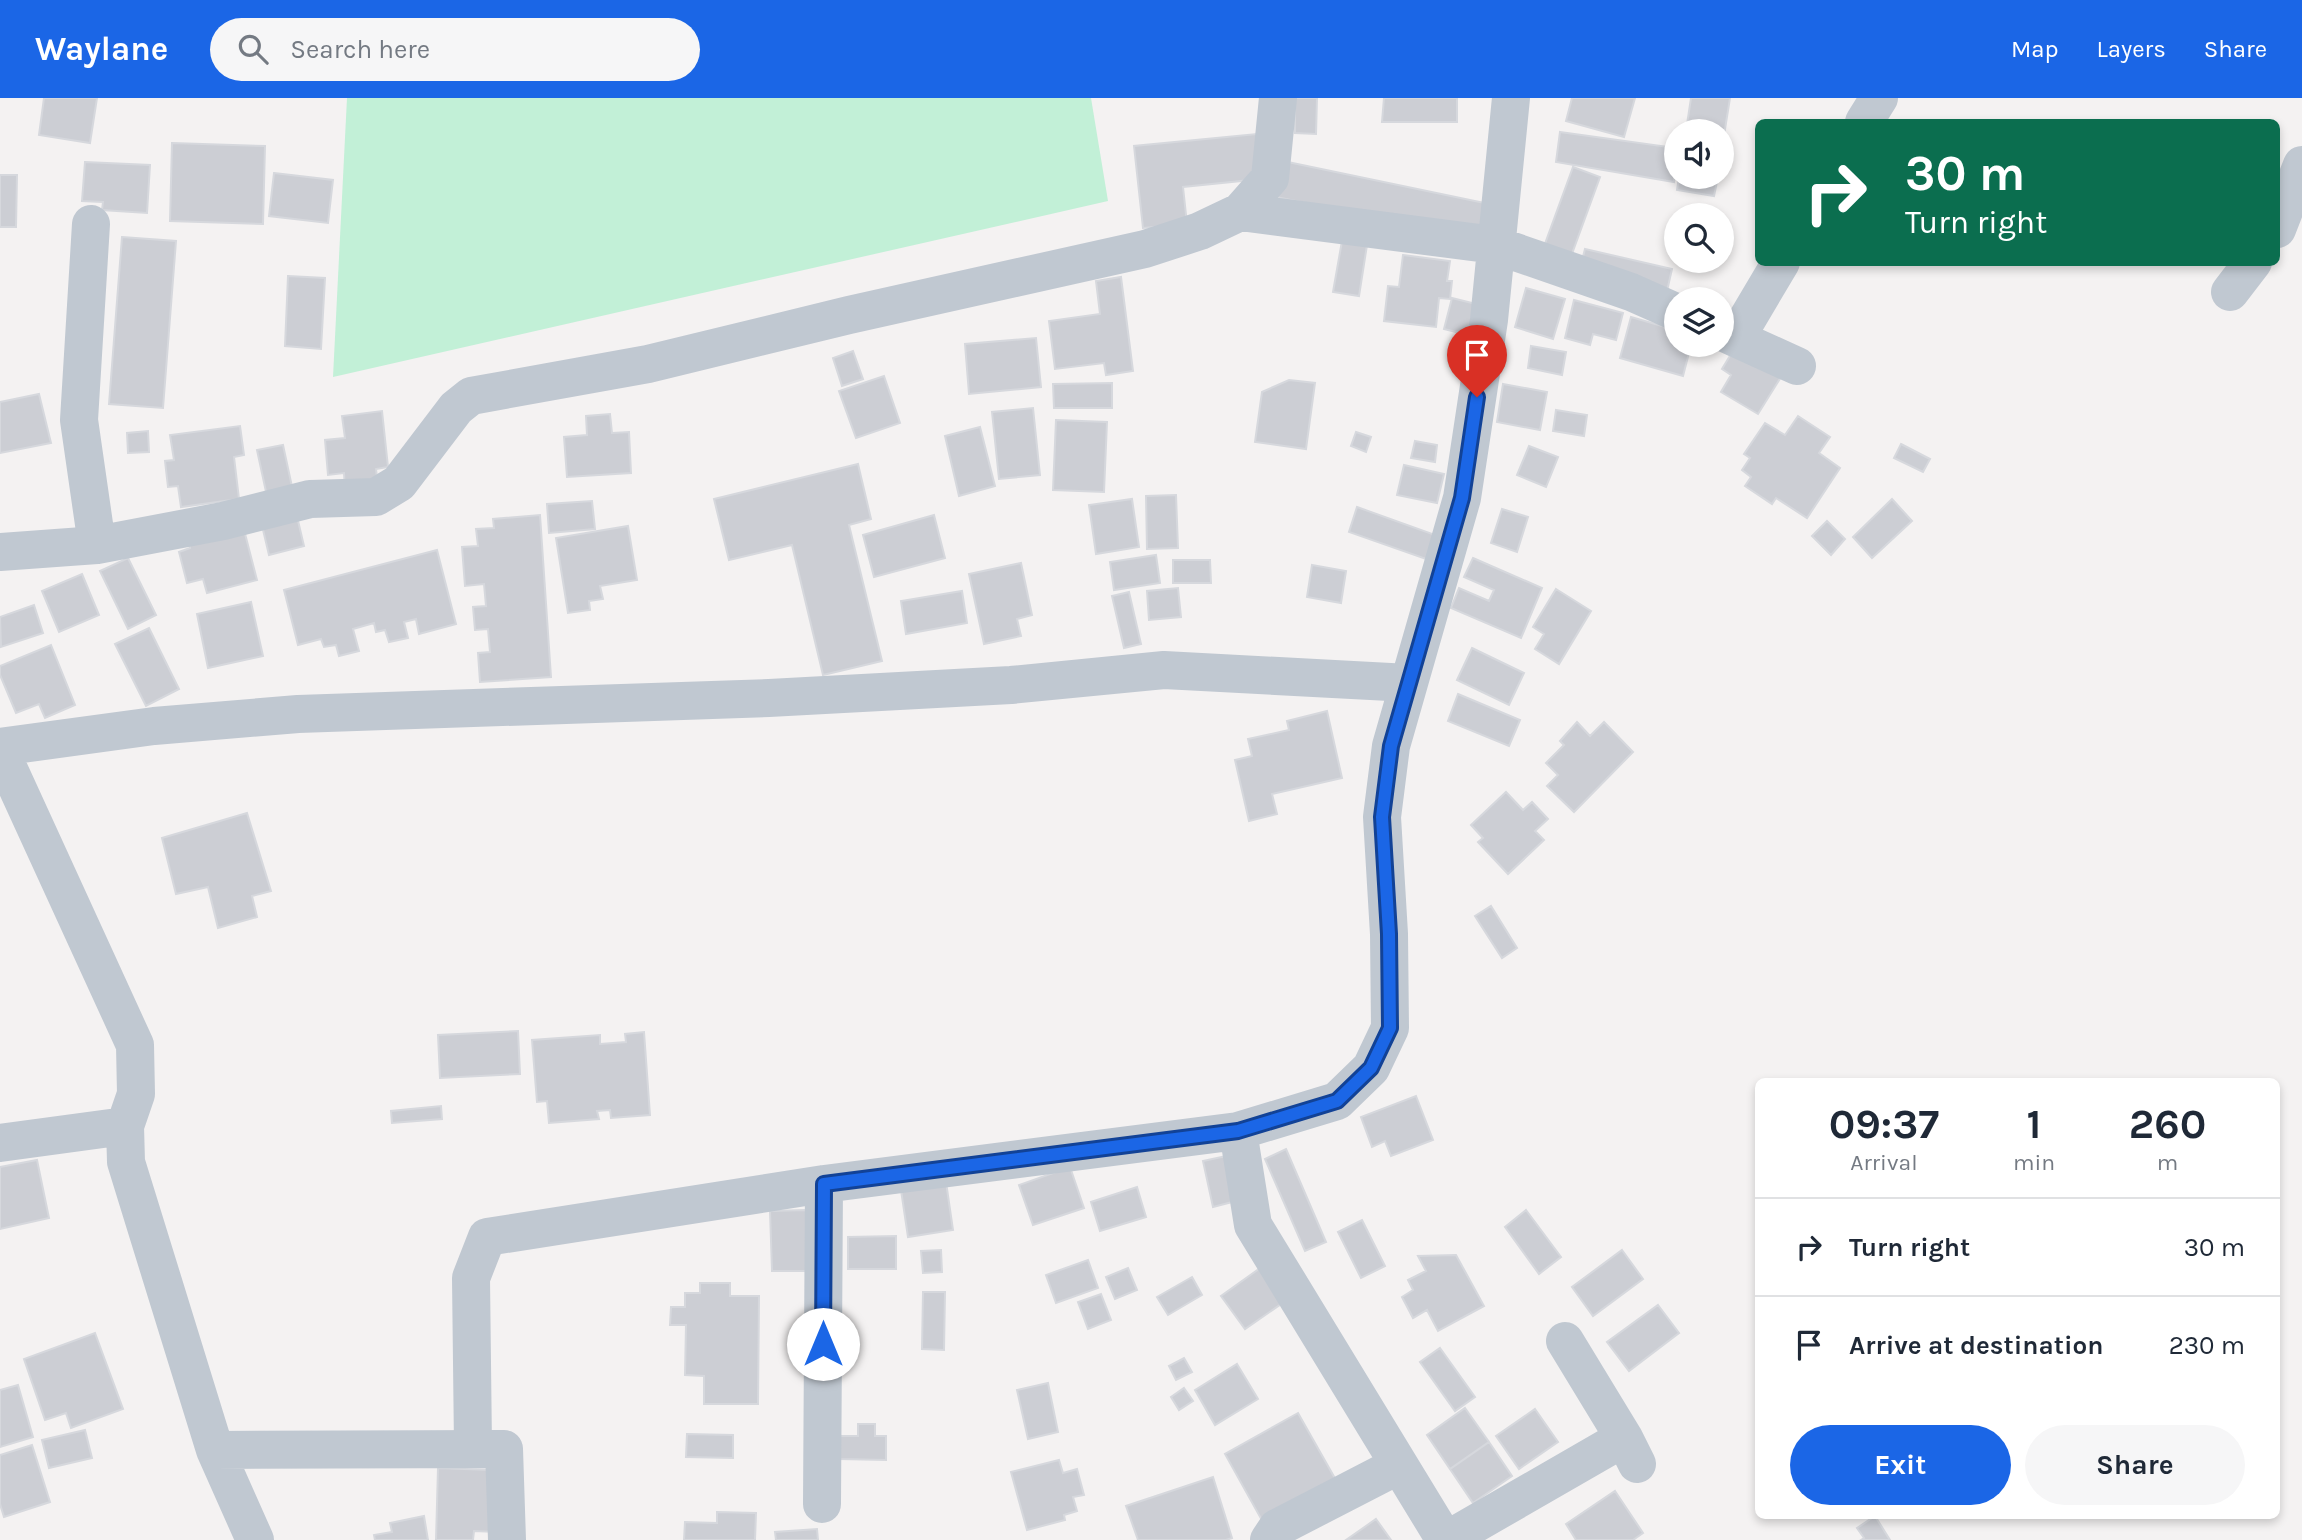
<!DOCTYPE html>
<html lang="en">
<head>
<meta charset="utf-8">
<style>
	body { margin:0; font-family:Karla,sans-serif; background:#f6f6f7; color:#1f2937; height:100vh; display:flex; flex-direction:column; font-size:26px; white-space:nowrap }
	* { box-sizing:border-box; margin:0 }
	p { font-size:23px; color:#747a83 }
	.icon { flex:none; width:38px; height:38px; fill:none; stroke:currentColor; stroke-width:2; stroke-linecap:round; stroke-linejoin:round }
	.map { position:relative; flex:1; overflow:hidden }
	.side { position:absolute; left:1755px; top:980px; width:525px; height:441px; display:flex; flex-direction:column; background:#fff; border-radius:10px; box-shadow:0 4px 10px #0003 }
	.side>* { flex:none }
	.top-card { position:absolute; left:1755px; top:21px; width:525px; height:147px; border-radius:10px; box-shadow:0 4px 10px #0003; background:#0b6e4f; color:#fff; overflow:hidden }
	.fabs { position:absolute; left:1664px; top:21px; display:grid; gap:14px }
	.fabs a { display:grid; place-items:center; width:70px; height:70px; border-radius:50%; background:#fff; box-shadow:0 4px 10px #0003; font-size:35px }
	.pin { position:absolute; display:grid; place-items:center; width:60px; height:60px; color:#fff; margin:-72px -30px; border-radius:50% 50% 50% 0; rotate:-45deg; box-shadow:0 0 7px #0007 }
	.pin .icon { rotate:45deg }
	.me { position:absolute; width:77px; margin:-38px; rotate:0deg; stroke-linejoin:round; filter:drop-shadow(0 0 5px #0008) }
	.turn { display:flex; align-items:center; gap:24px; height:147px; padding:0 35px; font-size:32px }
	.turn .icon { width:91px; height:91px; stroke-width:2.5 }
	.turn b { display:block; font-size:49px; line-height:60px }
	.eta { display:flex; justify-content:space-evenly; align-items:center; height:119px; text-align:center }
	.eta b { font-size:42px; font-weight:700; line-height:49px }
	.action { display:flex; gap:14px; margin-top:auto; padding:14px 35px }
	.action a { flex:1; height:80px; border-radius:42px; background:#1b66e6; color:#fff; font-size:28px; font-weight:700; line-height:80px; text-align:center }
	.action a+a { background:#f6f6f7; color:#1f2937 }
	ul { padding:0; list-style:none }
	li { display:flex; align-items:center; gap:21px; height:98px; padding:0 35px; border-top:2px solid #e0e1e3 }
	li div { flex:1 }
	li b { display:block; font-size:26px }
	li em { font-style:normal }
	header { display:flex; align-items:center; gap:42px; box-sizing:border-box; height:98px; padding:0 35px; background:#1b66e6; color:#fff }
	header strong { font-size:33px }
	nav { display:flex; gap:38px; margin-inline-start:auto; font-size:24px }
	.search { width:490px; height:63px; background:#f6f6f7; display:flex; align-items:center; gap:18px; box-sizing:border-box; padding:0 24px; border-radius:38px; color:#747a83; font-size:26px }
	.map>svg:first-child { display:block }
	.green { fill:#c2f0d7 }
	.building { fill:#ccced4; stroke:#d6d8dd; stroke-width:2 }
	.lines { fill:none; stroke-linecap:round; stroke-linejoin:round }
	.street { stroke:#c0c8d1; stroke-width:38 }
	.route-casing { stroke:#124296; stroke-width:18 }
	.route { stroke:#1b66e6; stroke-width:12 }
</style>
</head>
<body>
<header>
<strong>Waylane</strong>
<div class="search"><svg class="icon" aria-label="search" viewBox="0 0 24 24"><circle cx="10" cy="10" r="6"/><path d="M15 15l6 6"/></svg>Search here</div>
<nav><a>Map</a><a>Layers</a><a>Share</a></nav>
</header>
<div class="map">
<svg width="2302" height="1442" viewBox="0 0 2302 1442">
	<rect width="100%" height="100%" fill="#f4f2f2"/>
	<path class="green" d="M347,0H1091L1108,103L333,279Z"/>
	<path class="building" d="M44,0H97L90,45L39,37Z
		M1295,0H1317L1316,36L1295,35Z
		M1384,0H1457V24H1382Z
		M1572,0H1635L1624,39L1566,23Z
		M1691,0H1730L1722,50V33H1686Z
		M1560,34L1676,50L1674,84L1556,64Z
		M1267,35L1270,80L1183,89L1187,126L1143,130L1134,48Z
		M172,45L265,48L263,126L170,123Z
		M1283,63L1499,108L1492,143L1276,99Z
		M85,64L150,67L147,115L102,112L103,104L82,103Z
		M1573,69L1600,79L1569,164L1542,154Z
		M274,75L333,82L328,125L269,118Z
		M0,77H17L16,129H0Z
		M1679,79H1718L1714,98L1677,92Z
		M122,139L176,143L163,310L109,306Z
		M1342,143L1367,147L1359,198L1333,194Z
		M1585,151L1672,171L1667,193L1579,174Z
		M1403,157L1450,163L1447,183H1452L1450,201L1439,200L1436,229L1384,223L1388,188L1399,189Z
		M288,178L325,180L321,251L285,248Z
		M1121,179L1133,273L1106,277L1104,265L1055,271L1049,223L1100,216L1096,183Z
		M1526,190L1565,201L1553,241L1515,229Z
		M1452,200L1480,207L1472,238L1444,231Z
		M1574,202L1623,215L1616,242L1593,236L1590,247L1565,240Z
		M1631,219L1676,232V247H1691L1683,278L1620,260Z
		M1036,240L1041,289L969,296L965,246Z
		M1531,248L1566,254L1562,277L1528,270Z
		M1734,251L1781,279L1758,316L1721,294L1731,277L1722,271Z
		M853,253L863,281L842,288L833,260Z
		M884,278L900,325L856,340L839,293Z
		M1289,282L1315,285L1306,351L1255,344L1262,294Z
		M1112,285V310H1054L1053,286Z
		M1503,286L1547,294L1540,332L1497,324Z
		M39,296L51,345L0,355V304Z
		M1033,310L1040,377L999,381L992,314Z
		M1556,312L1587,317L1584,338L1553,333Z
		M382,313L388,369L376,371L378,388L345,392L344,375L328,377L325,342L345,340L342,318Z
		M610,316L612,335L629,334L631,375L567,379L564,339L587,337L586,318Z
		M1798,318L1830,339L1819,355L1840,370L1807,420L1776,400L1772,406L1745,388L1751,379L1742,372L1750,360L1744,356L1765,325L1785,337Z
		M1056,322L1107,324L1104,394L1053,392Z
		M240,328L244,357L234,359L239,401L181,409L178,388L168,389L165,363L174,362L170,337Z
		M980,329L995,388L959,398L945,338Z
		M148,333L149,354L128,355L127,335Z
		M1356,334L1371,339L1366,354L1351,348Z
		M1415,343L1437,347L1435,364L1411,360Z
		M1901,346L1930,361L1923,374L1894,360Z
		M283,347L294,398L268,403L257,352Z
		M1529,348L1558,359L1546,389L1517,377Z
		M858,366L871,421L849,427L882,563L823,577L792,447L729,462L714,401Z
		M1404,367L1444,376L1437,405L1397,397Z
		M1176,397L1178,450L1147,451L1146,398Z
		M1132,401L1139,449L1096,456L1089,407Z
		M1892,401L1912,423L1872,460L1853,439Z
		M592,403L595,431L549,435L547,406Z
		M1357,409L1438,438L1429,462L1349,434Z
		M295,410L304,448L269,457L260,419Z
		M1502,411L1528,419L1517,454L1491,445Z
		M540,417L551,579L480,584L478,555L490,554L488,531L475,532L473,509L486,508L484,486L465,488L462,449L478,448L476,431L494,430L493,421Z
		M934,417L945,460L874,479L863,437Z
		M1827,423L1845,441L1831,457L1812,438Z
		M242,424L257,482L207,495L203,481L187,485L179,454L190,450L187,438Z
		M628,428L637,482L600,488L603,501L589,503L590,512L568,515L556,440Z
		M437,452L456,526L419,536L416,521L404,524L408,540L389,544L385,532L376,534L374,525L353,531L359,553L339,558L336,547L324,549L321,541L298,547L284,492Z
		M1156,457L1160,485L1114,492L1110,464Z
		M128,460L156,517L128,531L100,473Z
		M1473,460L1542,490L1521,540L1451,510L1459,490L1489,503L1494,492L1464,479Z
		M1173,462H1210L1211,485H1173Z
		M1021,465L1032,517L1017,521L1021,538L984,546L969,476Z
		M1312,467L1346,473L1341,505L1307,499Z
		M82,476L99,517L59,534L42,493Z
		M1178,490L1181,519L1149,522L1147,493Z
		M1556,491L1591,513L1559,566L1535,551L1544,536L1533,529Z
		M962,493L967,525L906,536L901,503Z
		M1129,494L1141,546L1124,550L1112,498Z
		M251,504L263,558L208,570L197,516Z
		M34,507L43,535L1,549L0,519Z
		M149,530L179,591L146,608L115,546Z
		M51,547L75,607L45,620L39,606L16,615L0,577V568Z
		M1472,550L1524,575L1509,607L1457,582Z
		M1458,596L1520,622L1509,648L1448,623Z
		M1327,613L1342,680L1272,696L1277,716L1249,723L1235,662L1252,658L1248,641L1289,632L1287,623Z
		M1577,624L1590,638L1604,624L1633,654L1574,714L1547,688L1558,677L1546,665L1564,647L1560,643Z
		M1506,694L1523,712L1532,704L1548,721L1535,733L1544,742L1508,776L1478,744L1483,740L1471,727Z
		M247,715L271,793L252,798L257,819L218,830L208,789L176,796L162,740Z
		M1491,808L1517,850L1502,860L1475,818Z
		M518,933L520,976L440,980L438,937Z
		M644,934L650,1017L611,1020L610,1012L597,1013L599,1021L549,1025L547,1003L537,1004L532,942L600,937V946L626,944L625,936Z
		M1416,998L1433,1042L1391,1058L1385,1043L1372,1049L1361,1019Z
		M441,1008L442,1021L392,1025L391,1013Z
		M1286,1051L1326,1144L1305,1153L1265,1061Z
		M1231,1057L1240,1102L1213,1109L1203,1063Z
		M37,1062L49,1120L0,1131V1069Z
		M1070,1069L1084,1110L1033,1127L1019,1087Z
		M946,1084L953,1132L908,1139L901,1092Z
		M1137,1089L1146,1119L1100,1133L1091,1104Z
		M806,1112L807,1173H772L770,1113Z
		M1526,1112L1561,1159L1539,1176L1505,1129Z
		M1362,1122L1385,1168L1361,1180L1338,1134Z
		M896,1138V1171H848V1139Z
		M941,1152L942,1174L923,1175L921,1153Z
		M1622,1152L1643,1181L1593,1218L1572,1189Z
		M1456,1157L1484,1208L1438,1233L1427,1212L1413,1220L1402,1199L1413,1192L1408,1182L1426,1173L1418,1158Z
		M1088,1162L1098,1190L1056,1205L1046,1177Z
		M1263,1168L1287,1202L1245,1231L1221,1198Z
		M1128,1170L1137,1192L1115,1201L1106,1179Z
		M1192,1179L1202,1197L1168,1217L1157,1199Z
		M700,1185H730V1198H759L758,1306H704V1278L685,1277L686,1227H670L671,1209H685V1195H700Z
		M923,1194H945L944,1252L922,1251Z
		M1101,1196L1111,1222L1088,1231L1078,1204Z
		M1658,1207L1679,1235L1629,1273L1607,1244Z
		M95,1235L123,1311L71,1330L66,1315L45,1322L24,1261Z
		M1440,1250L1475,1299L1455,1313L1420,1264Z
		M1184,1260L1192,1274L1176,1282L1169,1268Z
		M1237,1266L1258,1301L1215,1327L1195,1292Z
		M1048,1285L1058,1334L1028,1341L1017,1292Z
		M18,1287L33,1339L0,1349V1292Z
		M1184,1290L1193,1303L1179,1312L1171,1299Z
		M1465,1310L1489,1344L1450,1371L1427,1337Z
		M1535,1311L1558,1344L1519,1371L1496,1338Z
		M1298,1315L1337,1384L1264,1426L1225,1356Z
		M858,1326H875V1338H886V1362L840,1361V1338H858Z
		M85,1332L92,1360L49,1370L42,1342Z
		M687,1336L733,1337V1360L686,1359Z
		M1489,1344L1512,1378L1473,1405L1450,1371Z
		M32,1347L50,1404L4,1419L0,1406V1357Z
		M1059,1362L1063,1375L1077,1371L1084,1397L1073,1399L1077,1413L1064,1417L1065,1422L1027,1432L1011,1374Z
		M438,1370L491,1372L497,1434L474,1433L473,1442H436Z
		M1213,1379L1232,1440L1226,1442H1138L1126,1408Z
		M1615,1393L1643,1435L1633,1442H1576L1566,1426Z
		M717,1414L756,1415L755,1442H684L685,1424L717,1425Z
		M424,1418L428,1442H375L374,1437L392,1434L390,1425Z
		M1875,1418L1890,1442H1861L1864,1440L1857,1430Z
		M1376,1421L1391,1442H1346Z
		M817,1431L818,1442H776L775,1434Z"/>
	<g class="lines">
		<path class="street" d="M1864,24L1879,0
			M1240,114L1495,147L1631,194L1676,214
			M91,126L79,322L97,447
			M2277,131L2302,67
			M2230,194L2253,164
			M1722,234L1797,268
			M1736,240L1781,164
			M0,454L97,447L223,423L310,401L376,399L399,385L456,310L471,298L648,266L849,217L1145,151L1200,133L1240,114L1270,80L1278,0
			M0,649L154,628L298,616L769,600L1011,587L1164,572L1409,585
			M0,652L135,947L136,996L125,1028L126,1064L215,1352L255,1442
			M1238,1033L1253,1127L1445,1442
			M0,1045L125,1028
			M1565,1243L1624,1340L1637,1366
			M473,1349L471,1180L487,1139L824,1086L1238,1033L1337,1003L1371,970L1390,930L1389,836L1382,719L1391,648L1462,400L1489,222L1511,0
			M215,1352L504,1351L507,1442
			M822,1406L824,1086
			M1269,1442L1277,1430L1399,1367
			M1447,1442L1624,1340"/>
	</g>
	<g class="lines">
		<g class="route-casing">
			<path id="route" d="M823,1246L824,1086L1238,1033L1337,1003L1371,970L1390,930L1389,836L1382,719L1391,648L1462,400L1477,299"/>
		</g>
		<use href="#route" class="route"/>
	</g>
</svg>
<div class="fabs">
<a><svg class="icon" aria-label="sound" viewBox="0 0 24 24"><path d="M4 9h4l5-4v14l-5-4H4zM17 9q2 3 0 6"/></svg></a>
<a><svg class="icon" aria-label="search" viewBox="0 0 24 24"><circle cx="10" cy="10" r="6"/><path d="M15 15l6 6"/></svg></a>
<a><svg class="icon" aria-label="layers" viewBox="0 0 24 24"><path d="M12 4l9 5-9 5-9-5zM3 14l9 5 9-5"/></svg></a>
</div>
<div class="pin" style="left:1477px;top:299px;background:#d93025"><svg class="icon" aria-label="arrive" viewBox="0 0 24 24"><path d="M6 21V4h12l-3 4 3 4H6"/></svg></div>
<svg class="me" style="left:823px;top:1246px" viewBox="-20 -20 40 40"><circle r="19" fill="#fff"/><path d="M0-13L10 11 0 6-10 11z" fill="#1b66e6"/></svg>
<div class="top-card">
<div class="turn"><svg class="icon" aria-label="right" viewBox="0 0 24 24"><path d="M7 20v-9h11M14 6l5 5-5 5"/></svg><div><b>30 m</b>Turn right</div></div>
</div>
<section class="side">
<div class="eta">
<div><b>09:37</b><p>Arrival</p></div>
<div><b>1</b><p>min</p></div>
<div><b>260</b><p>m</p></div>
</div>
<ul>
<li><svg class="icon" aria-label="right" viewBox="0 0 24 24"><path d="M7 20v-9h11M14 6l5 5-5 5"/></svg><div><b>Turn right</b></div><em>30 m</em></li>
<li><svg class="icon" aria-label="arrive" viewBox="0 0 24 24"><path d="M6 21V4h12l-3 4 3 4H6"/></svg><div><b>Arrive at destination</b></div><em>230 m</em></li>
</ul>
<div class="action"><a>Exit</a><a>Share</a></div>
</section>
</div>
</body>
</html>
